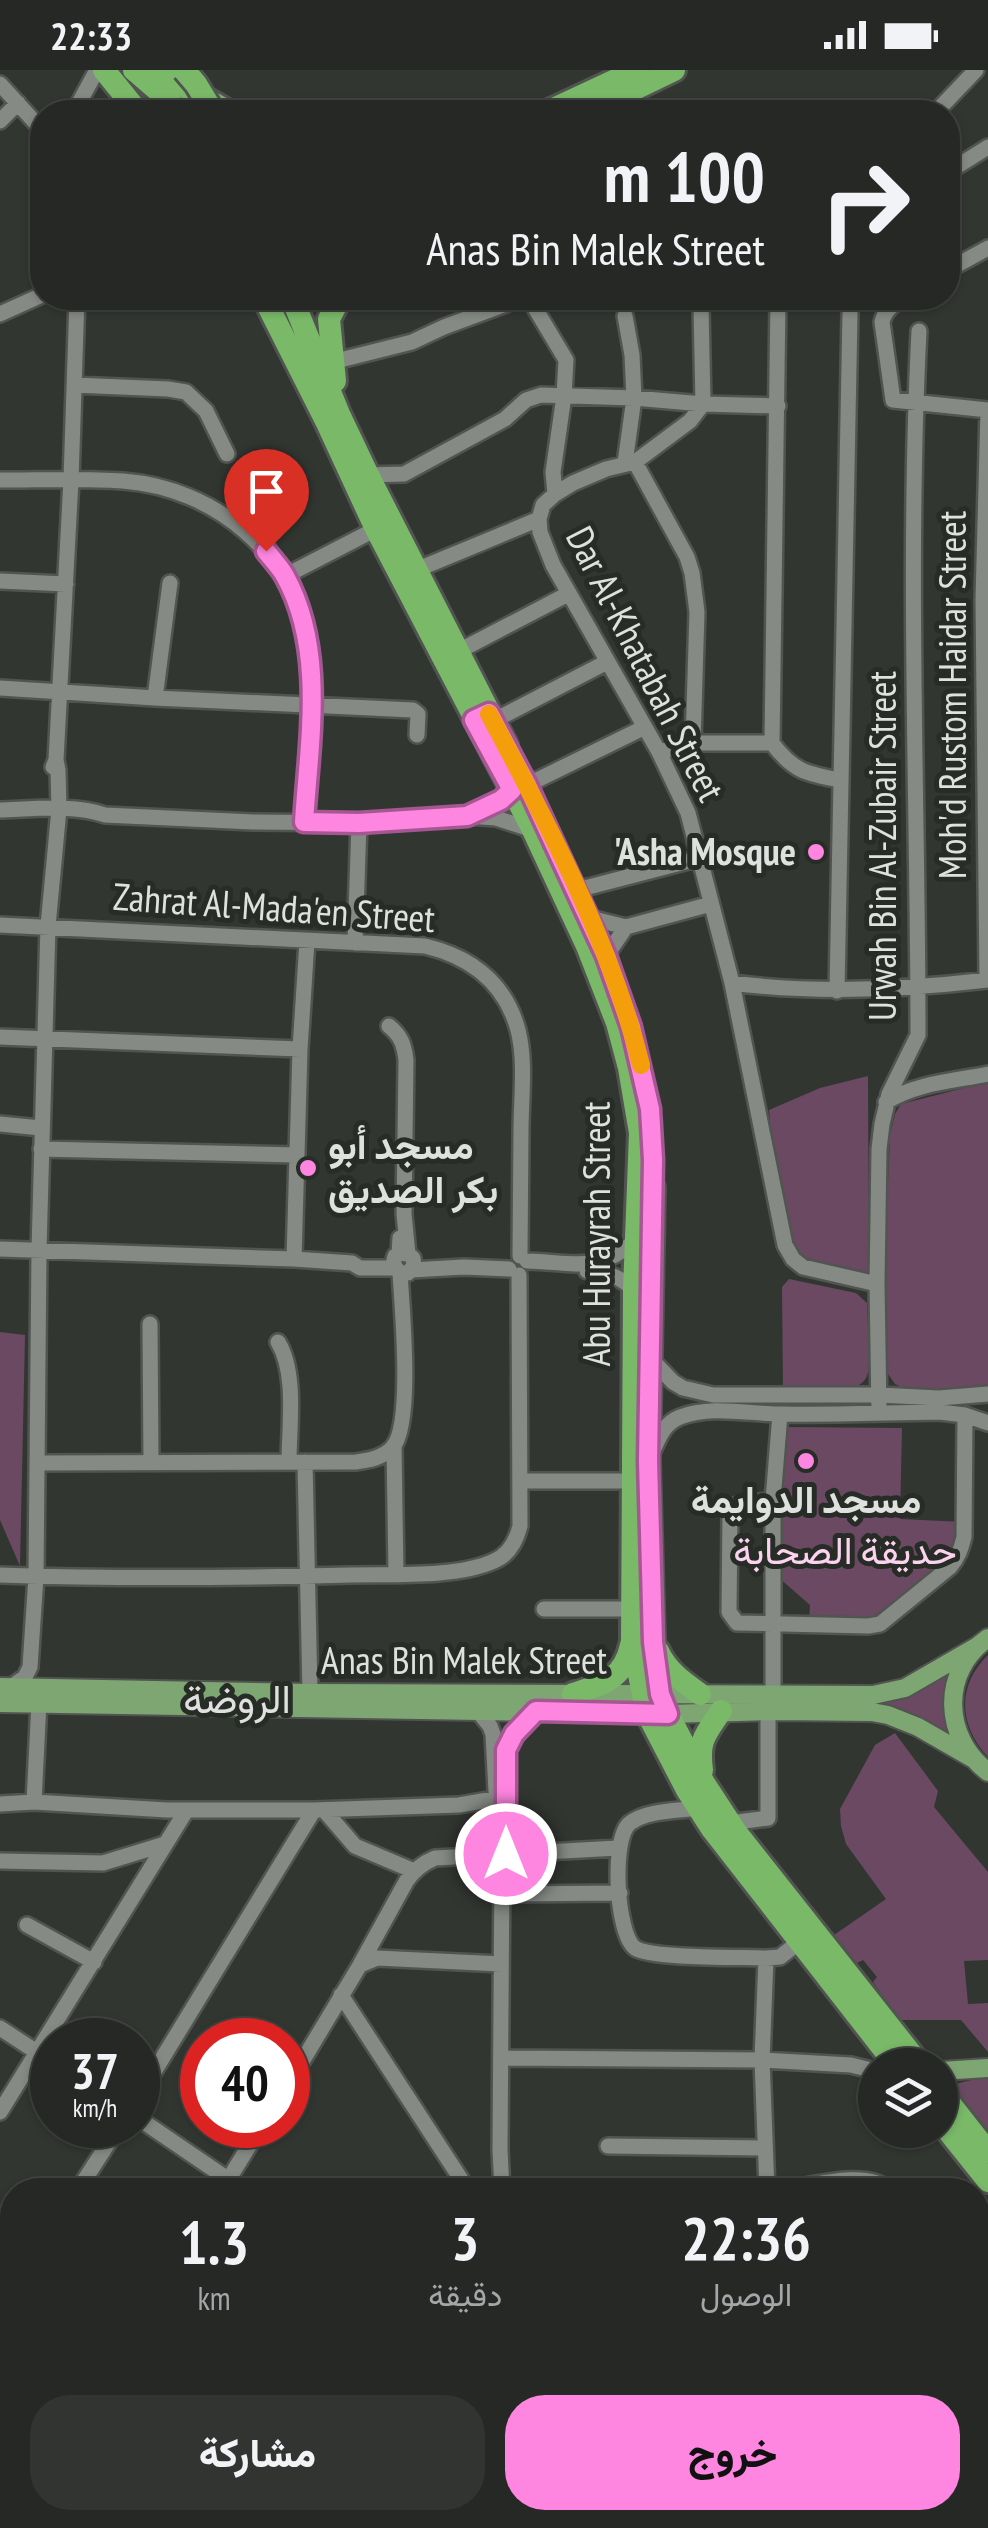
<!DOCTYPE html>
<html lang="ar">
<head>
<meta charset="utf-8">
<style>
	body { margin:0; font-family:"PT Sans Narrow",Vazirmatn,sans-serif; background:#323432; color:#f1f3f6; direction:rtl; height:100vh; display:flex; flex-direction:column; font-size:38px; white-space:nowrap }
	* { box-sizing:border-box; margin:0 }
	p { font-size:32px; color:#a4a6a7 }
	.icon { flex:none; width:55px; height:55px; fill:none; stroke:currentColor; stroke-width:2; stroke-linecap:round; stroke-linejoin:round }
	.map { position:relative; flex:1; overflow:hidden; direction:ltr }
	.side { position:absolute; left:0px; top:2108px; width:990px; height:352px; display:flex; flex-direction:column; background:#262825; border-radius:40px 40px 0 0; box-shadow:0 2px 8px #0004,0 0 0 2px #424442; direction:rtl }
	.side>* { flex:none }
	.top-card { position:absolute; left:30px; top:30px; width:930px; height:210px; border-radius:40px; box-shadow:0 2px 8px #0004,0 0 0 2px #424442; direction:rtl; background:#262825; color:#f1f3f6; overflow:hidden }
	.buttons { position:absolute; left:858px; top:1978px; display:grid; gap:20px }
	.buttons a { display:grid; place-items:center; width:100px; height:100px; border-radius:50%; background:#262825; box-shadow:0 2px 8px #0004,0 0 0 2px #424442; font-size:50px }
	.speed { position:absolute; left:30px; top:1948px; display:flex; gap:20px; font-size:50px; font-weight:700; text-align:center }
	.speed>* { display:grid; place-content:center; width:130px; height:130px; border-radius:50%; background:#262825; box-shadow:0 2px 8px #0004,0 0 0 2px #424442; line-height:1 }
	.speed small { font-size:25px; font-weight:400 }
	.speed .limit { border:15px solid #d22; background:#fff; color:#111 }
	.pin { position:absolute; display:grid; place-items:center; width:85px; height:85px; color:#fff; margin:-102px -42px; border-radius:50% 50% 50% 0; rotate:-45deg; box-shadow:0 0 10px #0007 }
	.pin .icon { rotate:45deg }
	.me { position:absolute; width:110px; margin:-55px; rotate:0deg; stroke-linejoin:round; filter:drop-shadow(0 0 8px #0008) }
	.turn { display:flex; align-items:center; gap:35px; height:210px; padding:0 30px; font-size:45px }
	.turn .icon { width:130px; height:130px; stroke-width:2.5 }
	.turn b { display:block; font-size:70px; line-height:85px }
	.eta { display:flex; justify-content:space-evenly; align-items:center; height:170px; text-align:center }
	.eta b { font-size:60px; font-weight:800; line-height:70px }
	.cta { display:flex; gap:20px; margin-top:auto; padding:20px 30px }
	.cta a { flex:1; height:115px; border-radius:40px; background:#fe86e1; color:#111; font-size:40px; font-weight:800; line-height:115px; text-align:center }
	.cta a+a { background:#323432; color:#f1f3f6 }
	.status { display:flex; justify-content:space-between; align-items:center; height:70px; padding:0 50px; background:#262825; direction:ltr }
	.status svg { height:28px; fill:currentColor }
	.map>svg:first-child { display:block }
	.built { fill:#384036 }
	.green { fill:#6b4962 }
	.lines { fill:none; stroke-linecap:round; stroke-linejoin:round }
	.highway-tunnel { stroke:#4c504b; stroke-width:22; stroke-dasharray:22 11; stroke-linecap:butt }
	.minor-casing { stroke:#515450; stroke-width:20 }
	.major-casing { stroke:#515450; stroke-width:22 }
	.highway-casing { stroke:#515450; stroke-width:28 }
	.minor { stroke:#858a84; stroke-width:15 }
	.major { stroke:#7ea673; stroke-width:18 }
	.highway { stroke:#79b968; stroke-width:22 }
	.highway-bridge-casing { stroke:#515450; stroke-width:28; stroke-linecap:butt }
	.highway-bridge { stroke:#79b968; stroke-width:22 }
	.route-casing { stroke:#a55792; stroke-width:25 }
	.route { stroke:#fe86e1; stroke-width:18 }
	.slow { stroke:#f59e0b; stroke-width:18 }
	.poi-dot { fill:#fe86e1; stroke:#282c27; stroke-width:4 }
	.labels { text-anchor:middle; stroke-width:10; stroke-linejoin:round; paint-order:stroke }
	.street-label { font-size:38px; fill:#dee1de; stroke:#282c27 }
	.poi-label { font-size:38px; font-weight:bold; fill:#dee1de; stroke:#282c27; text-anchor:end }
	.park-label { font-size:38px; fill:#fbd3ef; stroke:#282c27 }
	.neighbourhood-label { font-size:40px; fill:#dee1de; stroke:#282c27 }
</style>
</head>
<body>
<div class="status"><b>22:33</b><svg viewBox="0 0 49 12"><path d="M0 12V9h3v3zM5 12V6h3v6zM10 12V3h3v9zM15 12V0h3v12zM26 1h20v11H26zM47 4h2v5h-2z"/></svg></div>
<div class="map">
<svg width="988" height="2458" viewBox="0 0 988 2458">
	<rect width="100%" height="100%" fill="#323631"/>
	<path class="built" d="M978,2324L988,2336V2458H839L831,2448H978Z"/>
	<path class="green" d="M868,1006L869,1205C848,1201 817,1200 799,1187C778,1172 772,1069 769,1040L820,1018Z
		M988,1012V1318L958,1321H910L895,1314L884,1298V1209L890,1065L895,1044L901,1034Z
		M789,1209L856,1223L867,1233C867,1248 872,1294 867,1306C859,1328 803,1320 783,1320L782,1217Z
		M0,1262L25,1265L20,1496L0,1450Z
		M784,1357L902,1358L900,1449L964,1452L953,1499L873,1552H809L810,1535L778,1507Z
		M988,1585V1687C959,1656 956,1616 988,1585Z
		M955,1595L956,1675L860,1636Z
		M895,1663L938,1721L934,1737L988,1802V1890L964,1891L968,1934L988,1933V1982L961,1950H899L873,1912L877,1907L863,1890L857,1893L834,1865L886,1829L846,1774L841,1756L840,1739L875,1675Z
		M988,2006V2062L951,2015Z
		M987,2412L988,2458H958L950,2448H978V2420Z
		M831,2448H946L954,2458H839Z"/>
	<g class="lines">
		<path class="highway-tunnel" d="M170,31L188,42"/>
		<g class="minor-casing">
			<path id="minor" d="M0,14L42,60
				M74,42L97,0
				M936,42L976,0
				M0,51L18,33
				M948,102L988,77
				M948,200L988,178
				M529,228L566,290L564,326L553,402L555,424
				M904,228C894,234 885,239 882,252L893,330L988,340
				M0,244L42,225
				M332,292L412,272L444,257L522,228
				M74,315L168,319L186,322L206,341L227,384
				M778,336L703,334L690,351L635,392L606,399L573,413L555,424L543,435L539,449L540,462L553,495L659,682L688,743L732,913L785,1175L793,1189L803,1197L877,1214
				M635,392L687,487L692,503L697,542L693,673
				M625,393L634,328L632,285L625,246
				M368,405L404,404L505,349L526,330L541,325L634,328L703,334L701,237
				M0,410C41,410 82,408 123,411C215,418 294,483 309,576C317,627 307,700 304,752
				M416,500L539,449
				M285,506L376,459
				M0,511L66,514
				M457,582L568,524
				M0,618L155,628L413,640L418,644L417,665
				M155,628L170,513
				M493,651L607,592
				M772,673L778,228
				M659,682L693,673H772C793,701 806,704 840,710
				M53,697L56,690L71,410L77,228
				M527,715L643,658
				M0,740C31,739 76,734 105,745L253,752L359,753L467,746L496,748L533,760
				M471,744L501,730L513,720
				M577,820L700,788
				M590,848L626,857L711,834
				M0,855L425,876C471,887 505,912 518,960C526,991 521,1029 521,1061C521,1103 520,1145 520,1186
				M355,873L359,753
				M606,886L626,857
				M987,910L983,530L988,341
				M732,913C818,924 903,920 988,910
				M837,921L850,243
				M389,956C401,966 404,974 406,990L404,1144L408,1184
				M0,967L300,979
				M886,1032C916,1013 954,1011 988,1004
				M0,1054L41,1058
				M41,1079L297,1085
				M0,1179L294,1189L352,1193L360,1198H394
				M399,1183L408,1184L413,1188L414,1196L408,1203H400L393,1194L395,1186L399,1183L400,1168
				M294,1189L300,979L307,871
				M527,1191C573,1192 597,1204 635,1171
				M411,1200L464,1197L509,1199
				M587,1201C607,1202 619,1206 634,1220
				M150,1254L151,1393
				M278,1272C297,1303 289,1356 289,1392
				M651,1289L673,1312L683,1318L713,1325H879L939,1328L988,1324
				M879,1343L877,1214L879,1079L882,1054L889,1024L918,965C918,731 907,496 919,261
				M394,1375L396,1504
				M652,1383C659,1368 663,1354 680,1347C712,1335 748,1344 782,1344C834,1345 887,1343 939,1342L965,1345L988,1353
				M305,1392L310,1623
				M37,1393L356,1392C369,1390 383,1388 393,1377C413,1353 402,1238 400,1203
				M520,1411H633
				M773,1430L737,1435L730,1444L729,1542L737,1553L868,1556L880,1554L950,1497C958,1488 961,1479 964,1467L965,1345
				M0,1505C116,1509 234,1508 351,1505C392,1504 457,1508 494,1491C509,1485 516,1472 520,1456L519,1205
				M544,1539H632
				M11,1617L25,1607L30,1597L36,1506L39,1180L48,856L59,739L58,700L56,690
				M773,1626V1430L780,1344
				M477,1640L490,1656L493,1664L496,1721
				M34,1732L39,1632
				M0,1734L34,1732L167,1740H314L459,1735L505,1727
				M698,1738C678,1741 647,1740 630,1753C611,1767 616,1864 635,1878C651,1889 742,1887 766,1888L780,1887L799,1872
				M324,1740L355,1776L414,1801
				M730,1753L768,1748V1641
				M0,1791L103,1793L165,1774
				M502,1824L620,1823
				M27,1855L94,1892
				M766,1888L762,1990L767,2120
				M360,1895L377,1888L501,1894
				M341,1925L468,2120
				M0,1958L52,1992
				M501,1988L762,1990L851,1995L875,2001
				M288,2015L360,1895L407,1810C415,1799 423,1793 435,1788L618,1778
				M138,2028L314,1740
				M0,2042L186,1741
				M138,2048L229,2110
				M608,2076L765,2078
				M78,2120L120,2055
				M222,2120L262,2055
				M502,2120L500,2080L502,1794C511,1766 505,1730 506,1701C506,1690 505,1679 510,1670C516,1659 528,1650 536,1641
				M783,2120C812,2116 866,2099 889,2120
				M0,2242L12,2222
				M978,2299L988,2313
				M0,2361L12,2369
				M306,2448L308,2458
				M673,2448L681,2458
				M819,2448L828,2458
				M12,2458L19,2448"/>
		</g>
		<g class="major-casing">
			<path id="major" d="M988,1568C940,1601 943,1668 988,1702
				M0,1617L310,1623L873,1625L905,1618L976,1577
				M0,1633L668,1644L777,1641L872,1642L888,1645L918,1657L972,1688
				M940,2001L988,1998"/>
		</g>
		<g class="highway-casing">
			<path id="highway" d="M104,0L138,42
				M134,0L170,31
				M162,0L176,12L229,42
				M547,42L637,0
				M587,42L674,0
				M264,228L326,351L376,459L533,760L587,876L617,953L629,998L640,1063L634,1220L632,1571L647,1643L687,1720L712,1759L896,1995
				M292,228L339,344L368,405L506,675
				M335,311L329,249L340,228
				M653,1118L648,1391L653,1572L660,1624L668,1644L704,1713L736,1762L920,1995
				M658,1581C667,1601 683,1612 700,1624
				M573,1624C603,1614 624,1609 631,1575
				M702,1700C698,1670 705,1665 721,1641
				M940,2021L988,2082
				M940,2051L988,2111"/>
		</g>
		<use href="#minor" class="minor"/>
		<use href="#major" class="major"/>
		<use href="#highway" class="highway"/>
		<g class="highway-bridge-casing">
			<path id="highway-bridge" d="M184,0L196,14L213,42"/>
		</g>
		<use href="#highway-bridge" class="highway-bridge"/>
	</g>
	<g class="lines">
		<g class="route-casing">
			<path id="route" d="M266,481C272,489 280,497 285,506C326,580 309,672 304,752L359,753L467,746L501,730L512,720L474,650L489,643L527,715L606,886L631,957L650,1039L653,1090L648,1391L653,1572L660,1624L668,1644L536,1641L514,1664L506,1680V1784"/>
		</g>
		<use href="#route" class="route"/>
		<path class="slow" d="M489,644C549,756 610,871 641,995"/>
	</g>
	<g class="poi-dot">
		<circle cx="816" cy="782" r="10"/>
		<circle cx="308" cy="1098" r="10"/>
		<circle cx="806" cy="1391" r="10"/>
	</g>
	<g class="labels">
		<g class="street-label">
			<text transform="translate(645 594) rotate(63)" y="13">Dar Al-Khatabah Street</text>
			<text transform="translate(953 625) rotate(-90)" y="13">Moh'd Rustom Haidar Street</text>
			<text transform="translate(883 776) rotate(-90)" y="13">Urwah Bin Al-Zubair Street</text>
			<text transform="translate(274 838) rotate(4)" y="13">Zahrat Al-Mada'en Street</text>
			<text transform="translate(597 1164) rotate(-90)" y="13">Abu Hurayrah Street</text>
			<text x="464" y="1604">Anas Bin Malek Street</text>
		</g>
		<g class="poi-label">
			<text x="796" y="795">'Asha Mosque</text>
			<text x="328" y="1089" text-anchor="start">مسجد أبو<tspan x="328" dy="44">بكر الصديق</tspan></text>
			<text x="806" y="1443" text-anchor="middle">مسجد الدوايمة</text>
		</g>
		<g class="park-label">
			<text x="845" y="1494">حديقة الصحابة</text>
		</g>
		<g class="neighbourhood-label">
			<text x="237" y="1643">الروضة</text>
		</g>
	</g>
</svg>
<div class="buttons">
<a><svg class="icon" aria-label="layers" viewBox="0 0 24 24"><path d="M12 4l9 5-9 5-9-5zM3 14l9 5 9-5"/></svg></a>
</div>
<div class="speed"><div>37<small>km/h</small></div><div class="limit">40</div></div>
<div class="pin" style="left:266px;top:481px;background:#d93025"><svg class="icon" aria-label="arrive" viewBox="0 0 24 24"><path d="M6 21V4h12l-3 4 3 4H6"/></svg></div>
<svg class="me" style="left:506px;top:1784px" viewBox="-20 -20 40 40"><circle r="17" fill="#fe86e1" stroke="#fff" stroke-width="3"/><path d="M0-11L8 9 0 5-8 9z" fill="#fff"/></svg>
<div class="top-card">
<div class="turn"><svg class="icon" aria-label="right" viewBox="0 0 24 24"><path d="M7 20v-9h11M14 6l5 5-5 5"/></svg><div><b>100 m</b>Anas Bin Malek Street</div></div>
</div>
<section class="side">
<div class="eta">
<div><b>22:36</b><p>الوصول</p></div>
<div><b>3</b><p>دقيقة</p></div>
<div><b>1.3</b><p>km</p></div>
</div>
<div class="cta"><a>خروج</a><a>مشاركة</a></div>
</section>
</div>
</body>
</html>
